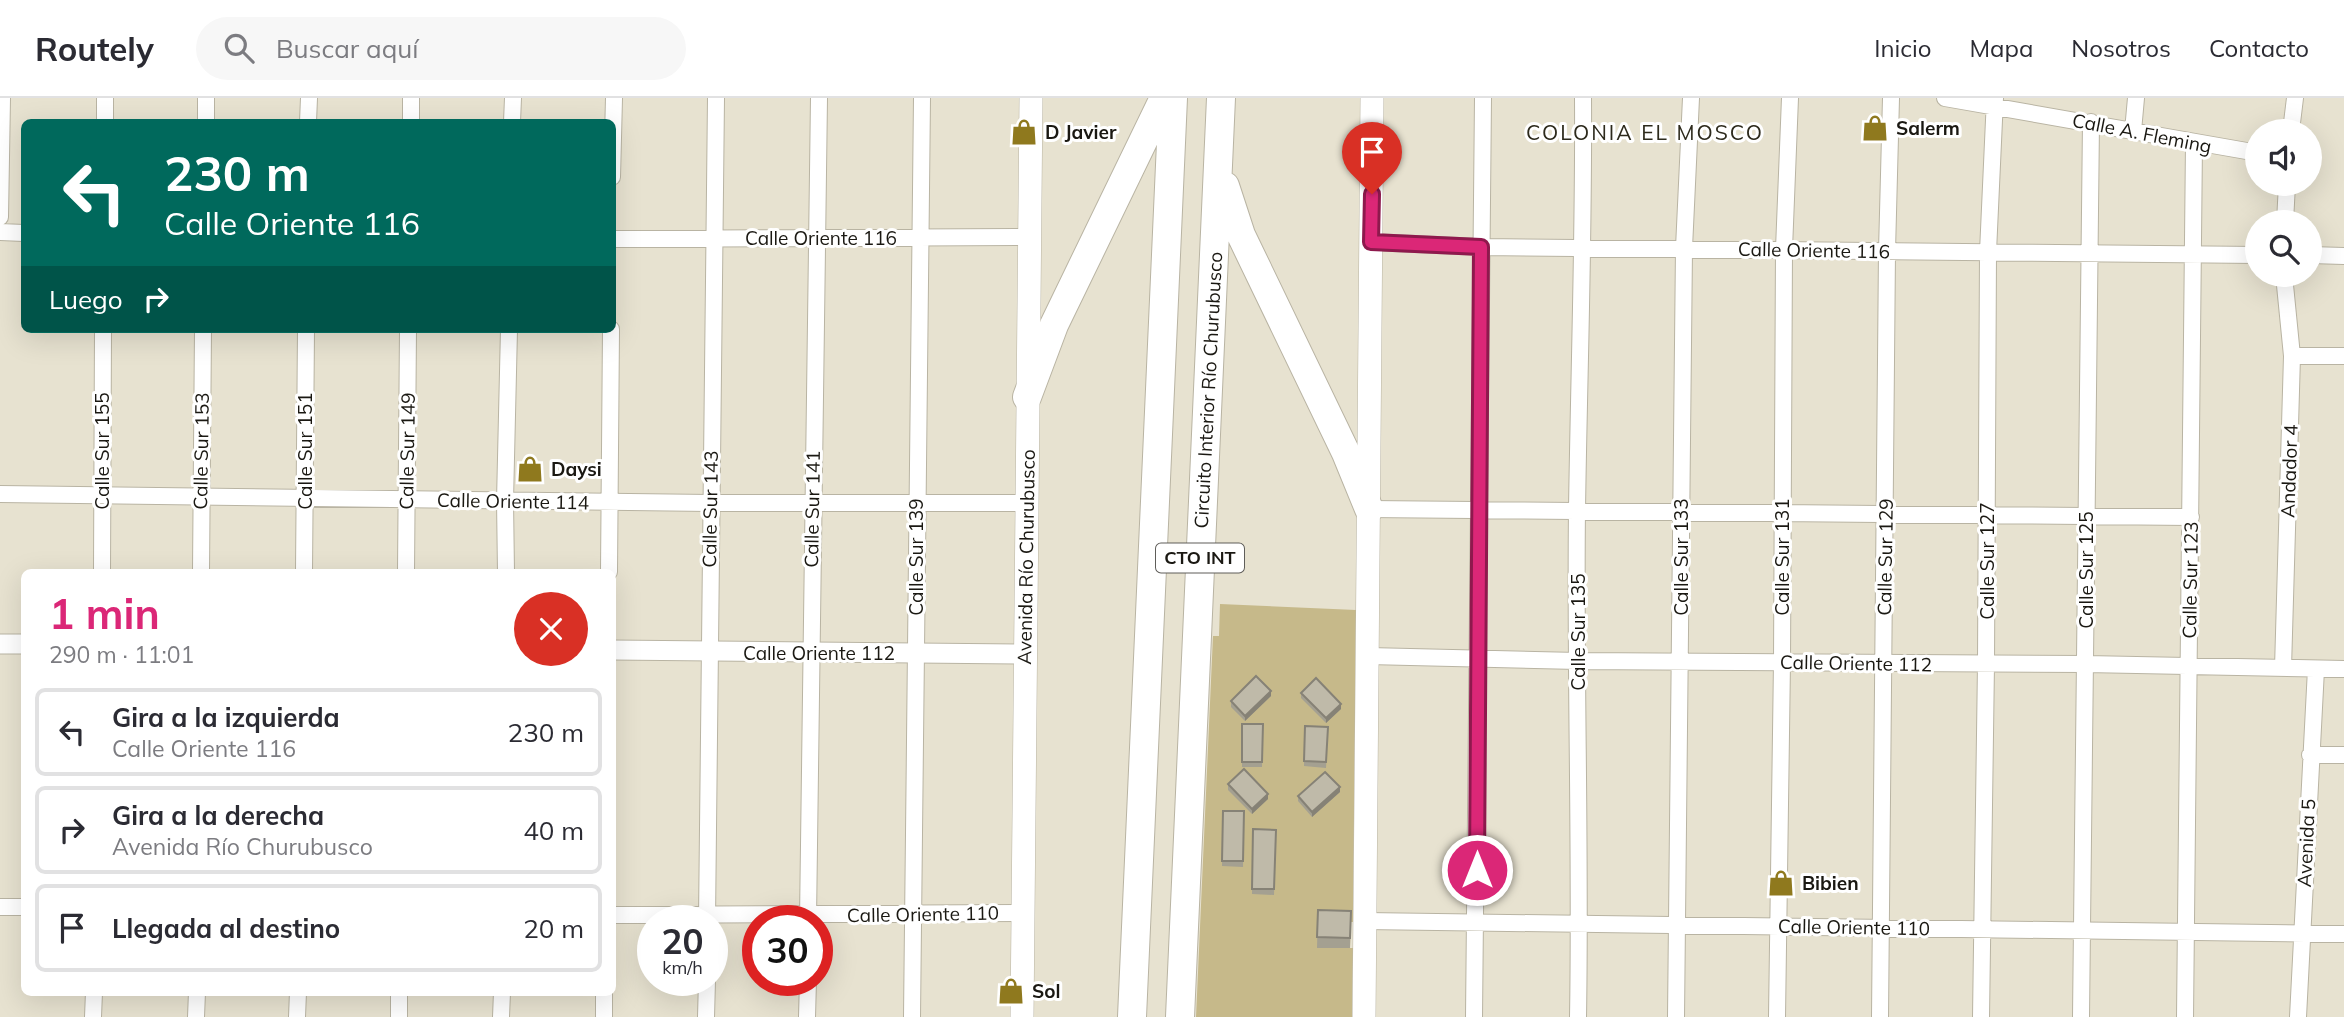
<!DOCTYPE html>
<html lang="es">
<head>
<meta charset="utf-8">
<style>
	body { margin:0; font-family:Mulish,sans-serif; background:#f7f7f7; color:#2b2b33; height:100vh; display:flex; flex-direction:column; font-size:26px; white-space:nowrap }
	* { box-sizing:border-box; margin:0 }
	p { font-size:23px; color:#7c7c81 }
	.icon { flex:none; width:38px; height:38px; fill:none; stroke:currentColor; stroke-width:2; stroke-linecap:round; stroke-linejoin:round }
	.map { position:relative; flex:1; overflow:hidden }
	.sheet { position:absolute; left:21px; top:471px; width:595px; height:427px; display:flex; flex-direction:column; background:#fff; border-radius:10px; box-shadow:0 7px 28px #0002 }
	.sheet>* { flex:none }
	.banner { position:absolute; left:21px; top:21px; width:595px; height:214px; border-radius:10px; box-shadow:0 7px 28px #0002; background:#00695c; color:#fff; overflow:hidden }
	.fabs { position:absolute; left:2245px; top:21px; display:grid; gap:14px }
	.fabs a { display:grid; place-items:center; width:77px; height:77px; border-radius:50%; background:#fff; box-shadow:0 7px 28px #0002; font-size:35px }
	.speed { position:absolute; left:637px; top:807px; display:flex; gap:14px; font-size:35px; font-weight:700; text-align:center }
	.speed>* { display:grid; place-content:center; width:91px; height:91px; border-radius:50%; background:#fff; box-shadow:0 7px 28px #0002; line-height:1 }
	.speed small { font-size:18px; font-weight:400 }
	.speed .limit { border:10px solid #d22; background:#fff; color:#111 }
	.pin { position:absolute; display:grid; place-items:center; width:60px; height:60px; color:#fff; margin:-72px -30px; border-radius:50% 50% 50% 0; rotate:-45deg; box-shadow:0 0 7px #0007 }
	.pin .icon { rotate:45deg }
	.me { position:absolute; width:77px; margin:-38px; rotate:0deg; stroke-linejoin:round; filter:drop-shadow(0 0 5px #0008) }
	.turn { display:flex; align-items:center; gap:24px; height:147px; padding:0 28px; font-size:32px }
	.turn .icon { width:91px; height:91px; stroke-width:2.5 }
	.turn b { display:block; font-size:49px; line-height:60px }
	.then { display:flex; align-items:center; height:66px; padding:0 28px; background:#0003; gap:14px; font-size:26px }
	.round { display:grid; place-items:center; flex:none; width:74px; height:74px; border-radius:37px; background:#f7f7f7 }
	.headline { display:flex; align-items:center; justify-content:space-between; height:119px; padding:0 28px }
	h1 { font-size:42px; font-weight:700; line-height:52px; color:#db2777 }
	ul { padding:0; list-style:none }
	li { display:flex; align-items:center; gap:21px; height:88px; margin:0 14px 10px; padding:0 14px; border:4px solid #e1e1e2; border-radius:10px }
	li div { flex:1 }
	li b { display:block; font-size:26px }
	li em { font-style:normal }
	header { display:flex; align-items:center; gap:42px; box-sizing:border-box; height:98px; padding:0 35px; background:#fff; border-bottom:2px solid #e1e1e2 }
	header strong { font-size:33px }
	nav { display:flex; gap:38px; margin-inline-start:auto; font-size:24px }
	.search { width:490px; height:63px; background:#f7f7f7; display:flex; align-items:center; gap:18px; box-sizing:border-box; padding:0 24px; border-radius:38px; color:#7c7c81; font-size:26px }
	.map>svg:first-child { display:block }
	.green { fill:#c6b98a }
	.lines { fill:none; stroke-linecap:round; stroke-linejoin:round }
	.minor-casing { stroke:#b9b4a3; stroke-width:18 }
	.tertiary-casing { stroke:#b9b4a3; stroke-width:21 }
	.secondary-casing { stroke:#b9b4a3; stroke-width:24 }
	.motorway-casing { stroke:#b9b4a3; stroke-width:30 }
	.minor { stroke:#fff; stroke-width:16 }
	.tertiary { stroke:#fff; stroke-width:19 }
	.secondary { stroke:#fff; stroke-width:23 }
	.motorway { stroke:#fff; stroke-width:28 }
	.wall { fill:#a4a091 }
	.shaded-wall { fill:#868276 }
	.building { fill:#bfbaa9; stroke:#868276; stroke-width:2 }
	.route-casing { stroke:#8e194d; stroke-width:18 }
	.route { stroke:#db2777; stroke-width:12 }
	.labels { text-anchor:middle; stroke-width:6; stroke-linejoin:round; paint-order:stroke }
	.shield { fill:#fff; stroke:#5f5d59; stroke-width:2 }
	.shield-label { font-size:18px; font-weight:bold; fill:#1a1812 }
	.poi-label { font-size:19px; font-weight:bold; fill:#1a1812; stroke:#fff; text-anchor:start }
	.street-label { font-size:19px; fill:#1a1812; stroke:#fff }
	.neighbourhood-label { font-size:21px; letter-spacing:2px; fill:#2d2a1c; stroke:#fff }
</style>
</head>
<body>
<header>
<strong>Routely</strong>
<div class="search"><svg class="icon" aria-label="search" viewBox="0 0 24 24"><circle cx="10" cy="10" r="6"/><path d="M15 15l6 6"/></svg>Buscar aquí</div>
<nav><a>Inicio</a><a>Mapa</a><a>Nosotros</a><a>Contacto</a></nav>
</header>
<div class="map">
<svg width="2344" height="919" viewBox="0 0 2344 919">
	<rect width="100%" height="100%" fill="#e7e2d0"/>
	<path class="green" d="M1220,506L1356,512L1353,824H1351L1350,850H1353L1352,919H1196L1213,538H1219Z"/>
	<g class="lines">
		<g class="minor-casing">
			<path id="minor" d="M1945,0L2258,55
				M105,24V0
				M206,24V0
				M308,24L309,0
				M411,24V0
				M512,24L513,0
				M2133,33L2136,0
				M2291,33L2295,0
				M612,79L614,0
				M0,119L2,0
				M2285,124L2287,86
				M0,134L24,135
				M612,141L1029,139
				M1371,144L1481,149L2258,157
				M2310,157L2344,158
				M2292,258H2344
				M0,396L710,405H1026
				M1369,411L2191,419
				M102,474L103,231
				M201,474L203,231
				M304,474L306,231
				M406,474L408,231
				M506,474L505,403L509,231
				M609,474L611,231
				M1368,558L1578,563L2086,566L2344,571
				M2283,570L2292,258L2284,177
				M2310,657H2344
				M0,809H24
				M612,817L1023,815
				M707,822L716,0
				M808,822L819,0
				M1365,823L2344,836
				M93,919L94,894
				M196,919L197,894
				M297,919L298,894
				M399,919V894
				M501,919L502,894
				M604,919V894
				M706,919L707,882
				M807,919L808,882
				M912,919L922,0
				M1474,919L1483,0
				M1578,919C1581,750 1575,581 1577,412C1579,275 1584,137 1583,0
				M1676,919L1684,150L1691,0
				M1777,919L1782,564L1784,151L1790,0
				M1880,919L1887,153L1891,0
				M1981,919L1986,566L1988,154L1995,0
				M2081,919L2091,24
				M2185,919L2194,45
				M2298,919L2316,571"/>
		</g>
		<g class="tertiary-casing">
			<path id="tertiary" d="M0,546H24
				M612,552L1025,556"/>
		</g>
		<g class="secondary-casing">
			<path id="secondary" d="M1022,919L1031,0
				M1364,919L1372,0"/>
		</g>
		<g class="motorway-casing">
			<path id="motorway" d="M1225,88L1241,137L1346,355L1369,411
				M1027,299L1054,227L1164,0
				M1132,919L1173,0
				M1180,919L1221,0"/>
		</g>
		<use href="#minor" class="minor"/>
		<use href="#tertiary" class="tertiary"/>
		<use href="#secondary" class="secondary"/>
		<use href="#motorway" class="motorway"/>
	</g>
	<path class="wall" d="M1301,595L1341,611L1326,625L1301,600Z
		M1271,598L1245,623L1231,609V603Z
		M1242,626H1263L1262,669H1242Z
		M1305,628L1328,629L1326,670L1304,668Z
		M1228,686L1268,701L1252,716L1228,692Z
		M1340,694L1312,719L1298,703V698Z
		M1223,713H1244L1243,769L1222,768Z
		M1253,731L1276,732L1274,797L1252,796Z
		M1318,812L1351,813L1350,850H1317Z"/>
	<path class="shaded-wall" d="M1271,593V598L1245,623V618Z
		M1341,606V611L1326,625V620Z
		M1340,689V694L1312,719V714Z
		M1268,696V701L1252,716V711Z"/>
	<path class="building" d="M1256,578L1271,593L1245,618L1231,603Z
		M1316,580L1341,606L1326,620L1301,595Z
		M1242,626H1263L1262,664H1242Z
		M1305,628L1328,629L1326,664L1304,663Z
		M1244,671L1268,696L1252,711L1228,686Z
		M1325,674L1340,689L1312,714L1298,698Z
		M1223,713H1244L1243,763H1222Z
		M1253,731L1276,732L1274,791H1252Z
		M1318,812L1351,813L1350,840L1317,839Z"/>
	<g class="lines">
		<g class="route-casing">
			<path id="route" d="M1372,96L1371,144L1481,149L1477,772"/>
		</g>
		<use href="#route" class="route"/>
	</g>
	<defs>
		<g id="shop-bare" transform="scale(2.1)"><path d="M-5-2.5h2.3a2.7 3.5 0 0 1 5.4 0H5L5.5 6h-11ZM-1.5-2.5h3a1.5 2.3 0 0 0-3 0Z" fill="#8f791e" stroke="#fff" stroke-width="2.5" paint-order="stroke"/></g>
	</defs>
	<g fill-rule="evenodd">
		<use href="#shop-bare" x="1875" y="30"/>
		<use href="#shop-bare" x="1024" y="34"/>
		<use href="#shop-bare" x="530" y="371"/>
		<use href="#shop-bare" x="1781" y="785"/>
		<use href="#shop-bare" x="1011" y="893"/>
	</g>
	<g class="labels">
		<rect class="shield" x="1156" y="445.5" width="88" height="29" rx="5"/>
		<g class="shield-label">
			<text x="1200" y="466">CTO INT</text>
		</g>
		<g class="poi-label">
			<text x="1896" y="37">Salerm</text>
			<text x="1045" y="41">D Javier</text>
			<text x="551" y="378">Daysi</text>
			<text x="1802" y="792">Bibien</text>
			<text x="1032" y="900">Sol</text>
		</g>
		<g class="street-label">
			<text transform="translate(2142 35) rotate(11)" y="7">Calle A. Fleming</text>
			<text x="821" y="147">Calle Oriente 116</text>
			<text transform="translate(1814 152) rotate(1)" y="7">Calle Oriente 116</text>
			<text transform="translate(1208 292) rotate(-87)" y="7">Circuito Interior Río Churubusco</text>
			<text transform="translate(102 353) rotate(-90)" y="7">Calle Sur 155</text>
			<text transform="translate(201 353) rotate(-89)" y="7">Calle Sur 153</text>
			<text transform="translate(305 353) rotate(-90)" y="7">Calle Sur 151</text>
			<text transform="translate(407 353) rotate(-89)" y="7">Calle Sur 149</text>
			<text transform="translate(2289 373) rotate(-88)" y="7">Andador 4</text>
			<text transform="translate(513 403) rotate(1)" y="7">Calle Oriente 114</text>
			<text transform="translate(710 411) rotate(-89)" y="7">Calle Sur 143</text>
			<text transform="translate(812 411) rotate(-89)" y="7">Calle Sur 141</text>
			<text transform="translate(916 459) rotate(-90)" y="7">Calle Sur 139</text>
			<text transform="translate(1026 459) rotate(-89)" y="7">Avenida Río Churubusco</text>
			<text transform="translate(1681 459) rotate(-90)" y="7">Calle Sur 133</text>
			<text transform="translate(1782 459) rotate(-90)" y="7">Calle Sur 131</text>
			<text transform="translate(1885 459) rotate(-89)" y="7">Calle Sur 129</text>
			<text transform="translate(1987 463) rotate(-90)" y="7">Calle Sur 127</text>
			<text transform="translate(2086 472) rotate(-90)" y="7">Calle Sur 125</text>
			<text transform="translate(2190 482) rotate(-89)" y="7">Calle Sur 123</text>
			<text transform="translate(1578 534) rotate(-90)" y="7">Calle Sur 135</text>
			<text x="819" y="562">Calle Oriente 112</text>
			<text transform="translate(1856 565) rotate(1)" y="7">Calle Oriente 112</text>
			<text transform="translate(2306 745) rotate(-87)" y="7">Avenida 5</text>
			<text transform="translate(923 816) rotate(-1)" y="7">Calle Oriente 110</text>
			<text transform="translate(1854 829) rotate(1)" y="7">Calle Oriente 110</text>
		</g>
		<g class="neighbourhood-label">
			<text x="1645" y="42">COLONIA EL MOSCO</text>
		</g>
	</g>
</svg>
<div class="fabs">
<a><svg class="icon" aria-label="sound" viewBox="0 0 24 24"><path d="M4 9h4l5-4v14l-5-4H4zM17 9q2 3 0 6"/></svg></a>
<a><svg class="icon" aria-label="search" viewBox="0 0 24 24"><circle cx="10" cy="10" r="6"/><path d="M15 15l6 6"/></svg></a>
</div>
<div class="speed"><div>20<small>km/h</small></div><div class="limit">30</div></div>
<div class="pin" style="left:1372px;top:96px;background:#d93025"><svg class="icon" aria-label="arrive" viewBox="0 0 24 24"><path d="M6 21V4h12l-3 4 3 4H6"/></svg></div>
<svg class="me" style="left:1477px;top:772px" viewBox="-20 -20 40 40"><circle r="17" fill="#db2777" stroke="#fff" stroke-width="3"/><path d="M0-11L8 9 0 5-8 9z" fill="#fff"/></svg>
<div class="banner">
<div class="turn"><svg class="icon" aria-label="left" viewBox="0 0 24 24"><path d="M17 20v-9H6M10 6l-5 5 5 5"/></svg><div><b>230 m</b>Calle Oriente 116</div></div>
<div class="then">Luego<svg class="icon" aria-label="right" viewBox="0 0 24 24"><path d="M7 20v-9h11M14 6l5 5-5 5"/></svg></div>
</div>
<section class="sheet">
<div class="headline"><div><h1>1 min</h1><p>290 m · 11:01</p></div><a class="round" style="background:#d93025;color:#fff"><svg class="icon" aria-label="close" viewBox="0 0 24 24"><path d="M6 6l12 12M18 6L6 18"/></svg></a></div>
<ul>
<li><svg class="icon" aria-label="left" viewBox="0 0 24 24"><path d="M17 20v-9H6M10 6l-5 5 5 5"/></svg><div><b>Gira a la izquierda</b><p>Calle Oriente 116</p></div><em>230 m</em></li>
<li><svg class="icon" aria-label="right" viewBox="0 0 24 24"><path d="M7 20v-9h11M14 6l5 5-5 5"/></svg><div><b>Gira a la derecha</b><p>Avenida Río Churubusco</p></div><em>40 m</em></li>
<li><svg class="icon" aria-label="arrive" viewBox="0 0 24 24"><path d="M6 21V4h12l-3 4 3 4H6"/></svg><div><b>Llegada al destino</b></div><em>20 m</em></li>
</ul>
</section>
</div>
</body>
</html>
